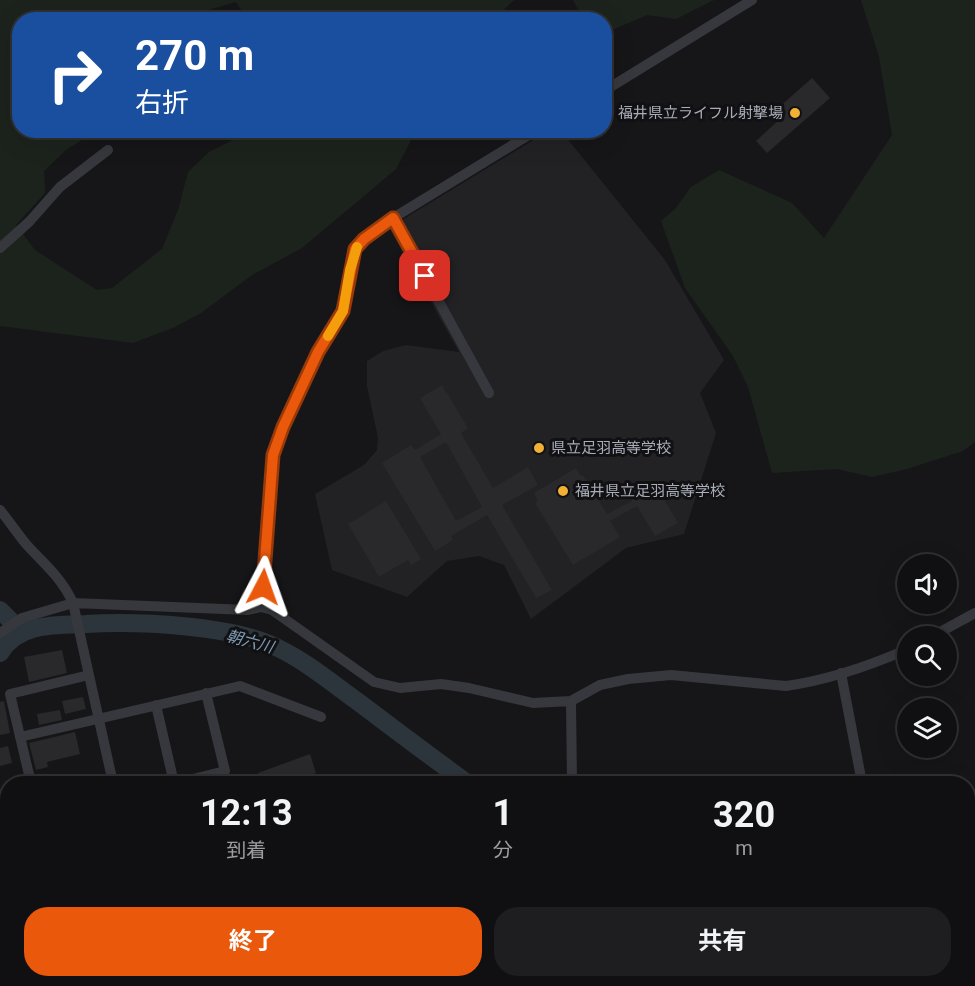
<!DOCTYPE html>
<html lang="ja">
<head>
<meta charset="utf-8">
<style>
	body { margin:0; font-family:Roboto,"Noto Sans JP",sans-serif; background:#1e1e20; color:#f1f3f6; height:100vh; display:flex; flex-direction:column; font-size:22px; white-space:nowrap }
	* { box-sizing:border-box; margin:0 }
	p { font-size:20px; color:#9c9d9f }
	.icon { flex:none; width:33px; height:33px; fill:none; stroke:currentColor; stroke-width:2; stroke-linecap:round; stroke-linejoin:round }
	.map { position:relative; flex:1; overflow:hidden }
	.side { position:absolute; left:0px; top:776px; width:975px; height:212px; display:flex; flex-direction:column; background:#101012; border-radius:24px 24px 0 0; box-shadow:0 6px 24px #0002,0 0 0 2px #303032 }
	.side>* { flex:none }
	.hud { position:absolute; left:12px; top:12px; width:600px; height:126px; border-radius:24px; box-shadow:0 6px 24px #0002,0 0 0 2px #303032; background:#1a4fa0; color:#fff; overflow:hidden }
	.fabs { position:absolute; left:897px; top:554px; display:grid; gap:12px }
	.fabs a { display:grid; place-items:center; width:60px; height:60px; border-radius:50%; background:#101012; box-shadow:0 6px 24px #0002,0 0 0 2px #303032; font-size:30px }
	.pin { position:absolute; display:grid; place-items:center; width:51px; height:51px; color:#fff; margin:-26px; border-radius:12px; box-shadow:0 3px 9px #0006 }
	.me { position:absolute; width:66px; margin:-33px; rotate:4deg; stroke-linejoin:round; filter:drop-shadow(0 0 4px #0008) }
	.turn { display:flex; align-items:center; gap:21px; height:126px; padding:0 24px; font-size:27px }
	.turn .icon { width:78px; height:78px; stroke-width:2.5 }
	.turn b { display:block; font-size:42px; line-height:51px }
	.eta { display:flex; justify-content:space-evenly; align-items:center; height:102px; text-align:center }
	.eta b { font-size:36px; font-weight:700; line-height:42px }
	.cta { display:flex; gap:12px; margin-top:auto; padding:12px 24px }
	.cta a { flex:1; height:69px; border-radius:24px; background:#ea580c; color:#fff; font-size:24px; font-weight:700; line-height:69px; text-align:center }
	.cta a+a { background:#1e1e20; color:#f1f3f6 }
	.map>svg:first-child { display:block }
	.built { fill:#222225 }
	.green { fill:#1c231d }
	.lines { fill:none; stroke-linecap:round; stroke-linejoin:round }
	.river { stroke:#2c353c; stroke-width:18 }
	.building { fill:#29292c; fill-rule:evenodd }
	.minor { stroke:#37383d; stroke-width:10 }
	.major { stroke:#53555c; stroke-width:14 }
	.route-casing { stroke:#983908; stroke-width:15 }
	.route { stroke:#ea580c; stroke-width:10 }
	.slow { stroke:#f59e0b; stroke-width:10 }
	.poi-dot { fill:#f2b134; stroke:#111113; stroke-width:2 }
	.labels { text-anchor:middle; stroke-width:6; stroke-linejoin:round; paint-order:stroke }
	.poi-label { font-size:15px; fill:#a8adb8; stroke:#111113; text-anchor:start }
	.water-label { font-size:16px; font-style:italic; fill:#7f9bb3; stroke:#111113 }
</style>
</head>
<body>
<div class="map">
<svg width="975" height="986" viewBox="0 0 975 986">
	<rect width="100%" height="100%" fill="#161618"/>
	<path class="built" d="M548,131H560L566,137L665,260L724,360L700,393L716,433L684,534L626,548L531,619L504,565L479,556L447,561L407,597L332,570L315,494L364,465L377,450L378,438L367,386V361L383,351L406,345L459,352L391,231L402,220Z"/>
	<path class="green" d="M0,0H514L493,20L247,19L236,2L177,19L20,20V130L96,131L66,150L44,171L45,193L16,225L35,250L97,290L112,288L162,249L178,210L188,172L209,152L251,131H416L396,169L302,248L252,275L201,313L175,327L133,343L0,326Z
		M573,0H714L676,19L647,15L605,33L604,20L583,19Z
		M861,0H975V442L963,451L907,469L872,477L837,469L772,473L748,387L733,356L685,288L661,221L675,209L691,187L719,170L792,203L824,238L892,135L879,57Z"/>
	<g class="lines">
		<path class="river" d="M0,610L22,632
			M0,653C18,623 54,625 86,624C137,621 233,625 278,648C307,662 332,683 357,701C394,729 430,756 467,783
			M0,812L8,818
			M968,840L975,842
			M98,986L103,980"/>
	</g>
	<path class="building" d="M812,78L830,98L767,153L756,141L782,117L776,110Z
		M442,385L468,428L461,433L493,488L528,467L538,485L502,505L552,590L536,598L487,515L451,536L453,540L435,551L382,463L411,445L415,450L441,434L420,398ZM446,442L482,507L456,521L420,457Z
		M576,468L581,476L583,475L607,514L632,501L628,494L640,488L642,492L655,484L678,523L655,536L637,506L610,521L620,537L573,565L535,503L538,501L534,493Z
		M386,501L421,559L411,565L408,560L379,577L348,524Z
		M62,650L67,673L29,682L24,657Z
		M83,697L86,709L65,714L62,701Z
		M4,701L10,733L0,735V702Z
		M60,710L62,720L39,725L37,714Z
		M75,732L80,754L47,762L48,767L36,770L29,743Z
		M8,746L12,763L0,766V748Z
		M310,754L316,773L285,783H261L258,773Z"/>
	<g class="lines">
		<path class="minor" d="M604,91L752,0
			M393,218L489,393
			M0,248L29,222L60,187L108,150
			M0,510C9,521 17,533 26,544C44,564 62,578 73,603L113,783
			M261,607L273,455L301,387L343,311L355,250L364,239L393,218L537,130
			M0,633L22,618L73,603L248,610L261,607L272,610L374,682L400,688L441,684L469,688L533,703L571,701L600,685L628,679L671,675L786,686C828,680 869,666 908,649
			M933,636L975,613
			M841,673L862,783
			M571,701L572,783
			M156,705L174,783
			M20,737L240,686L321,717
			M31,783L10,694L89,675
			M177,783L225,771L206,693
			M968,857L975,859
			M968,935H975
			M0,940L8,941
			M583,980L589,986
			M896,980L897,986
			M951,980L953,986
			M92,986L96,980
			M355,986L369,980
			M466,986L468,985
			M758,986L759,980"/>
		<path class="major" d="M0,829L8,833
			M137,980L140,986"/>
	</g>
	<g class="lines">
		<g class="route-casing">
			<path id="route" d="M263,587L273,455L283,427L318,352L343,311L355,249L364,239L393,218L425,276"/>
		</g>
		<use href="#route" class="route"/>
		<path class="slow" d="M328,336L343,311L350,270L357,247"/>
	</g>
	<g class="poi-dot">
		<circle cx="795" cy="113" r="6"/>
		<circle cx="539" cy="448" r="6"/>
		<circle cx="563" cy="491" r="6"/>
	</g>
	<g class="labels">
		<g class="poi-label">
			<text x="783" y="118" text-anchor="end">福井県立ライフル射撃場</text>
			<text x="551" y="453">県立足羽高等学校</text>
			<text x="575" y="496">福井県立足羽高等学校</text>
		</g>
		<g class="water-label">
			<text transform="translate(250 641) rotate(15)" y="6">朝六川</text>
		</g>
	</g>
</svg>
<div class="fabs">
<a><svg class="icon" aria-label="sound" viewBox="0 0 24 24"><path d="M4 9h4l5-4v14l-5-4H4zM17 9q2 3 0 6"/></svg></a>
<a><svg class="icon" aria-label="search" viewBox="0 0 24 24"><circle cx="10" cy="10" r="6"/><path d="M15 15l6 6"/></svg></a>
<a><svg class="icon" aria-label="layers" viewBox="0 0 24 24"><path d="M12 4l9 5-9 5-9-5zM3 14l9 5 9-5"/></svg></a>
</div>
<div class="pin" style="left:425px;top:276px;background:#d93025"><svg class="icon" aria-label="arrive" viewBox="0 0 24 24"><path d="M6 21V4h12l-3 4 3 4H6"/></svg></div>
<svg class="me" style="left:263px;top:587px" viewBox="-20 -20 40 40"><path d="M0-17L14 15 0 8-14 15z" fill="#ea580c" stroke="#fff" stroke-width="4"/></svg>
<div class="hud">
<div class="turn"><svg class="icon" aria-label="right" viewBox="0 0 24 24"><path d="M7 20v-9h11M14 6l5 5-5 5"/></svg><div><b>270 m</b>右折</div></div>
</div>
<section class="side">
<div class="eta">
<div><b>12:13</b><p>到着</p></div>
<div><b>1</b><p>分</p></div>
<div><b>320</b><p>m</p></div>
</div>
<div class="cta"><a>終了</a><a>共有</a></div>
</section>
</div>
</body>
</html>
